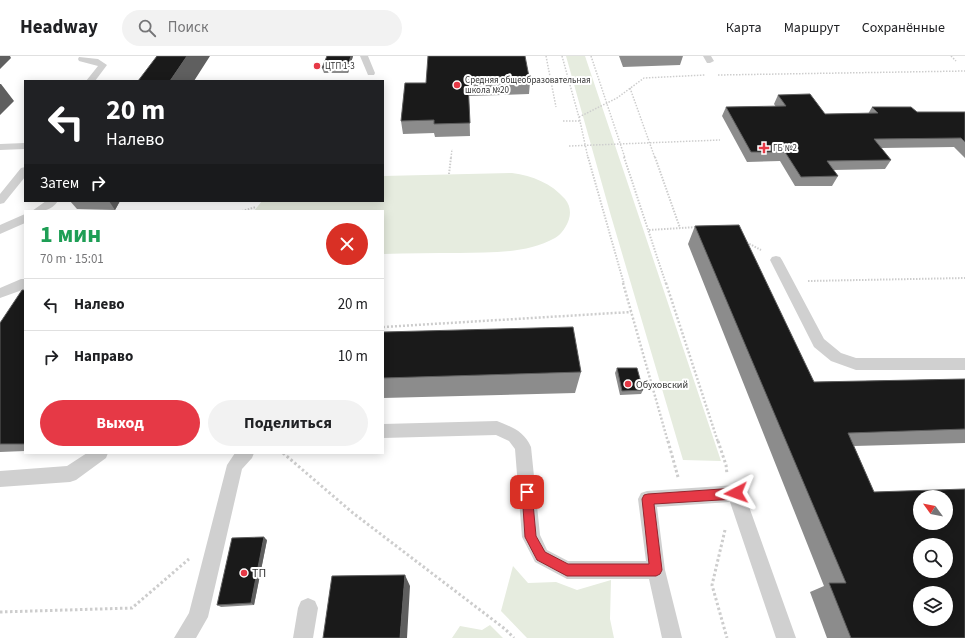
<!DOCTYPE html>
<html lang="ru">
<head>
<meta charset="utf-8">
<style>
	body { margin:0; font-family:"Source Sans 3",sans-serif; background:#f2f2f2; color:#202124; height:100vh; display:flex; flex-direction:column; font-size:15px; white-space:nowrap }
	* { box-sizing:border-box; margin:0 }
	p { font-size:13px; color:#757577 }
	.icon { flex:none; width:22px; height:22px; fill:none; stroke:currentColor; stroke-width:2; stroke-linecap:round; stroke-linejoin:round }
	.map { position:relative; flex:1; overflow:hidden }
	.details { position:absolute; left:24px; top:154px; width:360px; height:244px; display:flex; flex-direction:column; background:#fff; border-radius:0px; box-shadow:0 2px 10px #0003 }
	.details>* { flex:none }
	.hud { position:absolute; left:24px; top:24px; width:360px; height:122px; border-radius:0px; box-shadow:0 2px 10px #0003; background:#202124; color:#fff; overflow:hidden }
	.needle { width:26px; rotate:303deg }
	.tools { position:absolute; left:913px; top:434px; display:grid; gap:8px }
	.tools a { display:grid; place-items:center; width:40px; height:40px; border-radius:50%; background:#fff; box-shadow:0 2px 10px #0003; font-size:20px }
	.pin { position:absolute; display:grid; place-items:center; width:34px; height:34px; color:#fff; margin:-17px; border-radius:8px; box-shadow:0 2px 6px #0006 }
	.me { position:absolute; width:44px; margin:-22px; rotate:266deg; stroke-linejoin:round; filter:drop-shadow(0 0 3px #0008) }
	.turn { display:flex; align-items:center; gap:14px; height:84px; padding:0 16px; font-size:18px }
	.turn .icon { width:52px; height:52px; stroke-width:2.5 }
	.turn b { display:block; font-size:28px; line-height:34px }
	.then { display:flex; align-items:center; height:38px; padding:0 16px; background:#0003; gap:8px; font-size:15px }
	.round { display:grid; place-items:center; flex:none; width:42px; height:42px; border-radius:21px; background:#f2f2f2 }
	.headline { display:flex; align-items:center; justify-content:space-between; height:68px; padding:0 16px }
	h1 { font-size:24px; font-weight:700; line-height:30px; color:#1e9e55 }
	.cta { display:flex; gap:8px; margin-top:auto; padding:8px 16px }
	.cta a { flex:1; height:46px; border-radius:24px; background:#e63946; color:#fff; font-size:16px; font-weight:700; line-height:46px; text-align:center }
	.cta a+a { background:#f2f2f2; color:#202124 }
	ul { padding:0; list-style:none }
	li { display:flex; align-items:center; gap:12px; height:52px; padding:0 16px; border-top:1px solid #e0e0e0 }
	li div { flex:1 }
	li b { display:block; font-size:15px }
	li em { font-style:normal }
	header { display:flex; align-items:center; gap:24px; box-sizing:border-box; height:56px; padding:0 20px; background:#fff; border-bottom:1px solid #e0e0e0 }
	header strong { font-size:19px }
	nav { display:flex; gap:22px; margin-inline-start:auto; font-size:14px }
	.search { width:280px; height:36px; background:#f2f2f2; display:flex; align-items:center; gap:10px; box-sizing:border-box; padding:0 14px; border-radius:22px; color:#757577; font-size:15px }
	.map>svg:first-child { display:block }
	.green { fill:#e6ecdf }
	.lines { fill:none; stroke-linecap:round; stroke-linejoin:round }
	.path-far3 { stroke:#cdcdcd; stroke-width:1.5; stroke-dasharray:1.5 1.5; stroke-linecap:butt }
	.path-far2 { stroke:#cdcdcd; stroke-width:2; stroke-dasharray:1.5 1.5; stroke-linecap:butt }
	.path-far1 { stroke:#cdcdcd; stroke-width:2.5; stroke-dasharray:2 2; stroke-linecap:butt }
	.path { stroke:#cdcdcd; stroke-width:3; stroke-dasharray:2.5 2.5; stroke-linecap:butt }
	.service { fill:#d0d0d0; fill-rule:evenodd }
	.wall { fill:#8c8c8c }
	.shaded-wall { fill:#5f5f5f }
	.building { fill:#1a1a1a; stroke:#5f5f5f; fill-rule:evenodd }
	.route { fill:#e63946; stroke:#96252e }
	.poi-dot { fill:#e63946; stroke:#fff; stroke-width:1.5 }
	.labels { text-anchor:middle; stroke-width:4; stroke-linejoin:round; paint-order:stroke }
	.far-poi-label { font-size:9px; fill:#333; stroke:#fff; text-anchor:start }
	.poi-label { font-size:10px; fill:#333; stroke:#fff; text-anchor:start }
	.near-poi-label { font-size:12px; fill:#333; stroke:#fff; text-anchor:start }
</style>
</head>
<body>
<header>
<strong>Headway</strong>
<div class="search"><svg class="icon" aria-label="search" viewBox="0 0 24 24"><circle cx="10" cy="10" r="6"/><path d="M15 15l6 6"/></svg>Поиск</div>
<nav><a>Карта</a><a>Маршрут</a><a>Сохранённые</a></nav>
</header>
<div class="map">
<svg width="965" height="582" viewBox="0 0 965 582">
	<rect width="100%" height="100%" fill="#fff"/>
	<path class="green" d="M566,0H585L721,405L683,404L611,160Z
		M512,117C533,120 551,127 565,143C570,149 571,156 569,163C567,170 561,179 555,182C526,198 491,196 459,197C434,197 408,197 383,198V155H254L262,145H383V120Z
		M513,510L528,527L556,526L577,534L611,524L610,563L614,582H527L501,555Z
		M490,569L503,582H452L460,570L482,574Z"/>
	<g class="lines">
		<path class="path-far3" d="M546,0L556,51
			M562,0L580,65L588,102
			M591,0L625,102
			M951,0L956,5
			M718,19L965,15
			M630,32L655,102
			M579,61L617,42L644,22L705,19
			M563,65H580
			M569,90L720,84
			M451,102L452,93"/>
		<path class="path-far2" d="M588,101L624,228
			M624,101L666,228
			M655,101L680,172
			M449,118L451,101
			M242,155L256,151
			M649,174L697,171
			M744,185L761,194
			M808,225L965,222"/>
		<path class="path-far1" d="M623,227L668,386
			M666,227L718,386
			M383,271L631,256"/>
		<path class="path" d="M668,385L678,421
			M718,385L726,409L727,418
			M283,397L353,457L505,573L514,582
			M725,474L712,529L727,582
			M0,556L132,552L189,503"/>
		<path class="service" d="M360,0H368L375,17L374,19H368Z
			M703,0H711L714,5L710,7H707Z
			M79,1L98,3L107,9L95,25H86L98,10L79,5L78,3Z
			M25,87V93L0,94V88Z
			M25,111V121L4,147L0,148V138L21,112Z
			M46,145H58C51,155 44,155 32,155Z
			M25,158V167L0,178V169Z
			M776,200L780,201L782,204L824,283L841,297L856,302H965V314H856L831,305L814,291L770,204L772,201Z
			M21,223H25V233L0,242V232Z
			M497,365C512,371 524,375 531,391L540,479L547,494L568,505H646L638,443L641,437L647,435L736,429L742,431L796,582H776L730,446L657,451L665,514L682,582H662L649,523H567L535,506L522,481L515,393L509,385L496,379L383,382V368Z
			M87,397H108L106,402L76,424L70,426L0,431V415L67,410Z
			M235,397H254L252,402L242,413L208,561L196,582H174L189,557L227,409Z
			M308,542L315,545L318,552L313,582H293L298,552L301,545Z"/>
	</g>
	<path class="wall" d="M353,0L348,17H324L322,12Z
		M619,0H683L680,9L623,11Z
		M530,26L529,38L469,40L470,80L435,81L434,77L403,78L401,65L405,27Z
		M778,39L825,58H868L872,51L917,56H965V102L954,91L881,92L891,104L885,113L833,114L838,120L832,130H795L780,105L747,106L722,60L726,51H776L774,48Z
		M70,145H120L115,154L77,153Z
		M695,170L814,326L965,323V387L854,390L874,436L965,582H827L810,536L824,530L688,188Z
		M25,234V395L0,396V267Z
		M383,276L581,316L575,337L383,342Z
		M617,312L643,334L641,338L620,339L615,317Z
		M267,484L254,549L221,551L217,549Z"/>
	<path class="shaded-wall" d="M0,0H10L11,2L0,13Z
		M187,0H210L194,25H170Z
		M351,0H353L348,17L347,12Z
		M0,28H1L14,45L0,59Z
		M109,145H120L115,154Z
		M264,481L267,484L254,549L251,547Z
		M405,519L410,530L407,582H400Z"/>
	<path class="building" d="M157,0H187L170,25H138Z
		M327,0H351L347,12H322Z
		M428,0H525L530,26L468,27L470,67L434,68V64L401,65L405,27H426Z
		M810,38L825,58L878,57L872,51H911L917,56H965V86L961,82L874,83L891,104L827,105L838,120L801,121L785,96H751L726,51L786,50L778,39Z
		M739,169L814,326L965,323V373L848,377L874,436L965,433V582H851L829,527H846L695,170ZM920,441H946V467H920ZM920,489H946V515H920ZM920,537H946V563H920Z
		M22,234H25V388H0V267Z
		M573,271L581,316L383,322V276Z
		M617,312H637L643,334L622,335Z
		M264,481L251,547L217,549L232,482Z
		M405,519L400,582H323L332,520Z"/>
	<path class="route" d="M527,430L531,432L532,436L536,480L545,496L568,508H649L642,443L644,439L648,438L736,432L740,434L741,437L740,441L736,443L654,448L662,514L660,518L656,520H567L537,504L525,481L522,436L523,432Z"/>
	<g class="poi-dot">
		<circle cx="317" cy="10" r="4"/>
		<circle cx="457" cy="29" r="4"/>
		<path d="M762 86h4v4h4v4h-4v4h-4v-4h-4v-4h4z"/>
		<circle cx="628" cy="328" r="4"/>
		<circle cx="244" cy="517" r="4"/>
	</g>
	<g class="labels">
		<g class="far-poi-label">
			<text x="325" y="13">ЦТП 1-3</text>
			<text x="465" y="27">Средняя общеобразовательная<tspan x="465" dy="10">школа №20</tspan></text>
			<text x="773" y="95">ГБ №2</text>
		</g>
		<g class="poi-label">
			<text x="636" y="332">Обуховский</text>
		</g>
		<g class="near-poi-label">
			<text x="252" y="521">ТП</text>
		</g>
	</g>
</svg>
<div class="tools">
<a><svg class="needle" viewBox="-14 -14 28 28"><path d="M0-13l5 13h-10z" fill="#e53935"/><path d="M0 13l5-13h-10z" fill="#757577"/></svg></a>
<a><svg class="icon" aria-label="search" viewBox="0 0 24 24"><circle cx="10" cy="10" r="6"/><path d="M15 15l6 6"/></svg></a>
<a><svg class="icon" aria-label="layers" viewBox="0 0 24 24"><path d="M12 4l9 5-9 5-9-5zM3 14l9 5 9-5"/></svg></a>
</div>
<div class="pin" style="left:527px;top:436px;background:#d93025"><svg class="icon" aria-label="arrive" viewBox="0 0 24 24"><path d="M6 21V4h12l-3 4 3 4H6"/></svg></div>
<svg class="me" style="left:736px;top:437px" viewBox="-20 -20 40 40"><path d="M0-17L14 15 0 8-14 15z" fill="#e63946" stroke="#fff" stroke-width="4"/></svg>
<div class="hud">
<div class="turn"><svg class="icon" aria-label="left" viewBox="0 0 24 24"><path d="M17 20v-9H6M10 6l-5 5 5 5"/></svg><div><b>20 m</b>Налево</div></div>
<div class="then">Затем<svg class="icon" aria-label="right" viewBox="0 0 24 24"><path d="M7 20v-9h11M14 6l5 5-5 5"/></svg></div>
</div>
<section class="details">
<div class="headline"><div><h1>1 мин</h1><p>70 m · 15:01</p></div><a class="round" style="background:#d93025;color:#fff"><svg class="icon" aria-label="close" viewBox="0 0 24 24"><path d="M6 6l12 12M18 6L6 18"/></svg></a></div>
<ul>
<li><svg class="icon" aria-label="left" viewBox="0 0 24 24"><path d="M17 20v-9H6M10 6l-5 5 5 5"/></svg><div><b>Налево</b></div><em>20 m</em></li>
<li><svg class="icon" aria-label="right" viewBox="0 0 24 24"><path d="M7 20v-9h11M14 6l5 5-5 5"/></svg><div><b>Направо</b></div><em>10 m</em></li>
</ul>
<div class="cta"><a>Выход</a><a>Поделиться</a></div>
</section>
</div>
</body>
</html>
